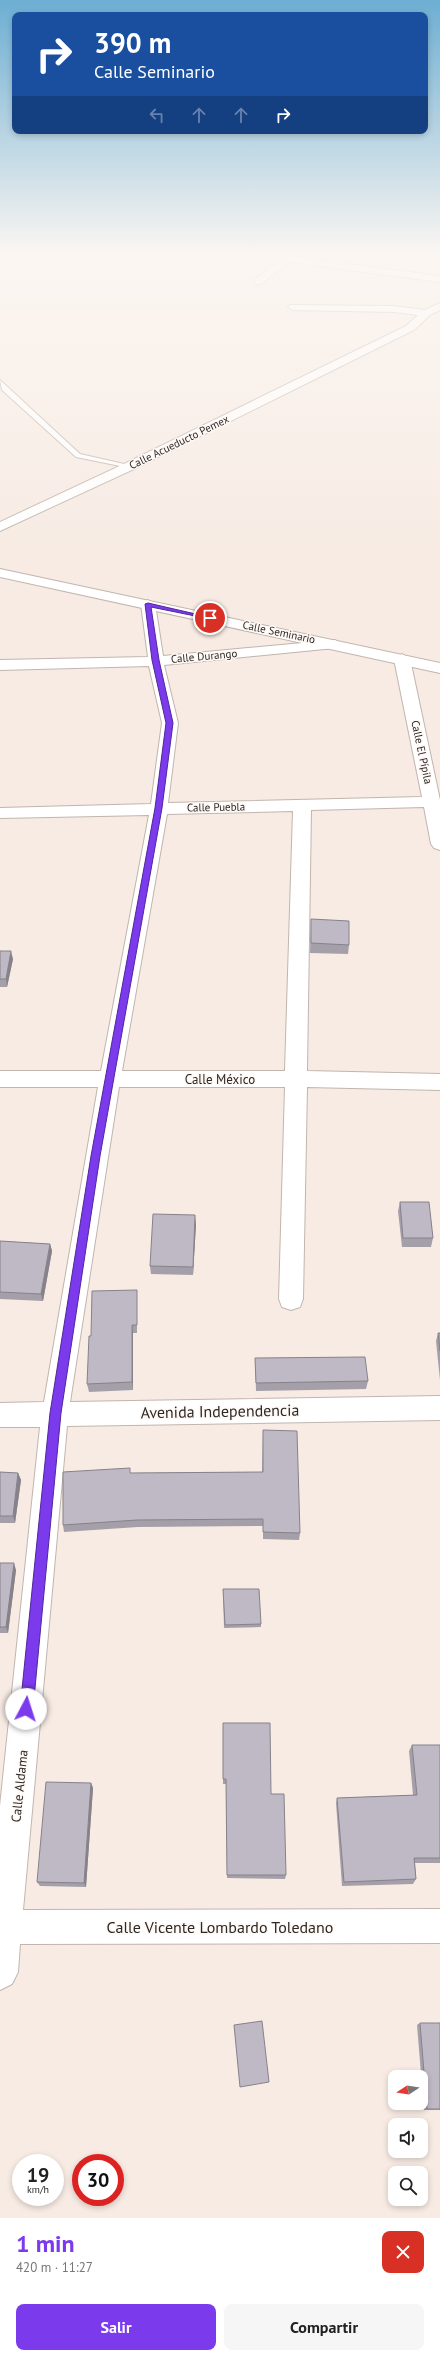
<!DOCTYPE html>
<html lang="es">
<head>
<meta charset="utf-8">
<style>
	body { margin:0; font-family:"PT Sans",sans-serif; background:#f6f6f6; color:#222; height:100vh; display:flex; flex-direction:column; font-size:15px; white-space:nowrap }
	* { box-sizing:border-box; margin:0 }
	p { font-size:13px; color:#767676 }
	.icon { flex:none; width:22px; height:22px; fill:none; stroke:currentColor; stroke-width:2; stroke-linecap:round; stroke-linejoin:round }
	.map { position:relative; height:2218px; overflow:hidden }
	.side { display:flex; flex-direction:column; background:#fff; flex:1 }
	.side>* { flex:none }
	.top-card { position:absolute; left:12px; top:12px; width:416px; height:122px; border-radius:8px; box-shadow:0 2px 6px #0003; background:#1a4fa0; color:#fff; overflow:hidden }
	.needle { width:26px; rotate:258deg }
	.controls { position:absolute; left:388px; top:2070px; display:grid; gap:8px }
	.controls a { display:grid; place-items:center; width:40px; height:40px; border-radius:8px; background:#fff; box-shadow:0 2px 6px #0003; font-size:20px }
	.speed { position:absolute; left:12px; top:2154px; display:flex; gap:8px; font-size:20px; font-weight:700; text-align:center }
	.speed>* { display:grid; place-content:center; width:52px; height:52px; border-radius:50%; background:#fff; box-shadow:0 2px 6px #0003; line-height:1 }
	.speed small { font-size:10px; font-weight:400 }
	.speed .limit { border:6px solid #d22; background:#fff; color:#111 }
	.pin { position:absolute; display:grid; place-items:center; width:34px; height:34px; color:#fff; margin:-17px; border:2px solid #fff; border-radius:50%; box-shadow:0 1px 4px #0007 }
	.me { position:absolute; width:44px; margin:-22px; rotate:5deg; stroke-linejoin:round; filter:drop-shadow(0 0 3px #0008) }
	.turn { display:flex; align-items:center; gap:14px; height:84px; padding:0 16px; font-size:18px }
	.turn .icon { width:52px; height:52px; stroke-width:2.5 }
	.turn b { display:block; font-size:28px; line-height:34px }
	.lanes { display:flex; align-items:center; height:38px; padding:0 16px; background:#0003; justify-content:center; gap:20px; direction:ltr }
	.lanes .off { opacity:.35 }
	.round { display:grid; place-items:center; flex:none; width:42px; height:42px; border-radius:8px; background:#f6f6f6 }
	.headline { display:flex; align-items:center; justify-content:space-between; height:68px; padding:0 16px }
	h1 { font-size:24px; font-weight:800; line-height:30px; color:#7c3aed }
	.action { display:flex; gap:8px; margin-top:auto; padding:8px 16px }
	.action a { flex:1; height:46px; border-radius:8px; background:#7c3aed; color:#fff; font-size:16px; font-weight:800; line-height:46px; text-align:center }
	.action a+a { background:#f6f6f6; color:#222 }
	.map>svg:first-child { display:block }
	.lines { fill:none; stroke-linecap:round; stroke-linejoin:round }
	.service-casing { stroke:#c1b5ae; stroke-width:2 }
	.minor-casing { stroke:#c1b5ae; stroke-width:2 }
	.tertiary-casing { stroke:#c1b5ae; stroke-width:2 }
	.path { stroke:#9b938d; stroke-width:1; stroke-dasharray:1.5 1; stroke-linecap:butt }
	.service { fill:#fff; fill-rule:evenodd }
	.minor { fill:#fff; fill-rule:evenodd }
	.tertiary { fill:#fff; fill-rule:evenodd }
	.wall { fill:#a49fa9 }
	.shaded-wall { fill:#86828a }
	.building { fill:#bfb9c5; stroke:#86828a }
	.route { fill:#7c3aed; stroke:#51269a }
	.labels { text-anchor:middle; stroke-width:3; stroke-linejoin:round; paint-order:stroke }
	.far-street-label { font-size:11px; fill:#2c2825; stroke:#fff9f6 }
	.street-label { font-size:13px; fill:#2c2825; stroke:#fff9f6 }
	.near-street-label { font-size:16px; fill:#2c2825; stroke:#fff9f6 }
</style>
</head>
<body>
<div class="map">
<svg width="440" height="2218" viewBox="0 0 440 2218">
	<rect width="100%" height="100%" fill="#f7ebe3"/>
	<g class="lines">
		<g class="service-casing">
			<path id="service" d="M0,380L80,454L133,466L130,468L76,457L2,390Z"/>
		</g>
		<g class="minor-casing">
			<path id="minor" d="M289,253H298L294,257L440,276V282L289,262L261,284H255V280Z
				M440,303V310L430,315L414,330L134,469L0,531V522L126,463L406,326L418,315L394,312L293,310L288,307L290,305L394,306L425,310Z
				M148,600L155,604L163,656L335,640L342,644L335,648L164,665L178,723L168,803L422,797L394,659L402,654L410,659L440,800V850L434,848L431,844L424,807L311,810L307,1071L440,1074V1090L307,1087L303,1299L300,1307L291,1310L282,1307L279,1299L285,1087H119L70,1402L440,1396V1420L67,1426L23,1910L440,1909V1943L20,1944L18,1972L12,1984L0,1990V1806L40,1427H0V1403L44,1402L98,1087H0V1071H101L149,815L0,818V808L151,804L162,723L149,666L0,670V660L148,657L141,604ZM293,811L285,1071H122L167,814Z"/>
		</g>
		<g class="tertiary-casing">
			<path id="tertiary" d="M0,569L440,663V673L0,577Z"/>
		</g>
		<path class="path" d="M250,253L263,255"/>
		<use href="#service" class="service"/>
		<use href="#minor" class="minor"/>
		<use href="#tertiary" class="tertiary"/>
	</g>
	<path class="wall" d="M311,919L349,945L348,954L310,953Z
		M0,951L13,959L7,987H0Z
		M400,1202L433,1238L431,1247H402L398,1211Z
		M196,1224L193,1275L151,1274L150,1266Z
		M0,1241L50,1244L52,1251L43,1301L0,1299Z
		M137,1298V1333H133V1390L89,1392L87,1384L91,1336Z
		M438,1333H440V1380L436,1341Z
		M255,1358L368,1381L366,1389L256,1391Z
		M263,1430L300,1533L299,1540L263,1539V1526L138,1527L64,1532L63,1525L130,1468V1473L262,1472Z
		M0,1472L18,1473L21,1480L15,1523H0Z
		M0,1563L16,1570L8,1633H0Z
		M223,1589L261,1624V1627L224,1628Z
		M223,1723L271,1794L286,1875L285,1879L227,1878L226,1784H223Z
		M412,1745H440V1863H415L416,1879L413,1884L342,1886L336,1803L337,1798L413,1795L409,1751Z
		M91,1783L93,1788L86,1887L40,1886L37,1882Z
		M420,2023H440V2110H424L417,2025Z"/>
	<path class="shaded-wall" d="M11,951L13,959L7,987L6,979Z
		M195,1215L196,1224L193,1275V1267Z
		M50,1244L52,1251L43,1301L41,1294Z
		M132,1325L133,1333V1390L132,1382Z
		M18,1473L21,1480L15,1523L13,1516Z
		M14,1563L16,1570L8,1633L6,1627Z
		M91,1783L93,1788L86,1887L84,1883Z"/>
	<path class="building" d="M311,919L349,921V945L311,943Z
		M0,951H11L6,979H0Z
		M400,1202H429L433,1238H403Z
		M153,1214L195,1215L193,1267L150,1266Z
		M0,1241L50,1244L41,1294L0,1292Z
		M137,1290V1325H132V1382L87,1384L89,1336H91L92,1291Z
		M438,1333H440V1351Z
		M365,1357L368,1381L256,1383L255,1358Z
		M263,1430L297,1431L300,1533L263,1532V1519L137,1520L63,1525V1472L130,1468V1473L263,1472Z
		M0,1472L18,1473L13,1516H0Z
		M0,1563H14L6,1627H0Z
		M223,1589H259L261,1624L225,1625Z
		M223,1723H270L271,1794H284L286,1875H227L226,1779H223Z
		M412,1745H440V1858H414L416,1879L344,1882L337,1798L417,1795Z
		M46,1782L91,1783L84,1883L37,1882Z
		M262,2021L269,2082L240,2087L234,2025Z
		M420,2023H440V2109H427Z"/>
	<linearGradient id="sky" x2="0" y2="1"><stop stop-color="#6daed2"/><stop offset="0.45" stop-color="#fbf6f2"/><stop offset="1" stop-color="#fbf6f2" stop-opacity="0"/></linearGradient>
	<rect width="440" height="563" fill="url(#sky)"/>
	<path class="route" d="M148,603L213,618L210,619L151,607L159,660L173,723L162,808L100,1156L61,1413L33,1709L31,1714L26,1716L22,1714L20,1709L50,1413L91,1156L155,808L166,723L152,660L145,604Z"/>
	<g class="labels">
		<g class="far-street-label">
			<text transform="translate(179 442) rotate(-26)" y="4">Calle Acueducto Pemex</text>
			<text transform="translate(279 632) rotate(12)" y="4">Calle Seminario</text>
			<text transform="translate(204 656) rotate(-5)" y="4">Calle Durango</text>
			<text transform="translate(422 752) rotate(78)" y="4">Calle El Pípila</text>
			<text transform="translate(216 807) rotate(-1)" y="4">Calle Puebla</text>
		</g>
		<g class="street-label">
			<text x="220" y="1084">Calle México</text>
			<text transform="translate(19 1786) rotate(-84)" y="5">Calle Aldama</text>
		</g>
		<g class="near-street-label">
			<text transform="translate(220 1411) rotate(-1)" y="6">Avenida Independencia</text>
			<text x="220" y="1933">Calle Vicente Lombardo Toledano</text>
		</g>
	</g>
</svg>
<div class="controls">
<a><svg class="needle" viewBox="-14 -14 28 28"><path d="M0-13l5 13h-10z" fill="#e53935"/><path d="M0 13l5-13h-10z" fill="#767676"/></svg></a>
<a><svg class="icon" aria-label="sound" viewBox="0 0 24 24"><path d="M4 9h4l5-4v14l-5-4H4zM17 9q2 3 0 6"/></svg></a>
<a><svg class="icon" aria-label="search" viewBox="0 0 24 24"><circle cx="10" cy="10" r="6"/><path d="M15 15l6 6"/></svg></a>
</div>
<div class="speed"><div>19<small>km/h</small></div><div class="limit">30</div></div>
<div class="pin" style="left:210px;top:618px;background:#d93025"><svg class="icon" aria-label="arrive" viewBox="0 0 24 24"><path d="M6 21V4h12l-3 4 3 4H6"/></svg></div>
<svg class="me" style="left:26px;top:1709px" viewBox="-20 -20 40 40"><circle r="19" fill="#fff"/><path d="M0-13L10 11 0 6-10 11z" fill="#7c3aed"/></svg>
<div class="top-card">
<div class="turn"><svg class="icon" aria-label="right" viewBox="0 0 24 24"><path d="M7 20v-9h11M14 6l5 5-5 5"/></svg><div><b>390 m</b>Calle Seminario</div></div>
<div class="lanes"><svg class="icon off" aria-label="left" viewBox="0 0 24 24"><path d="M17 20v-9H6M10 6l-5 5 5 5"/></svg><svg class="icon off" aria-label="ahead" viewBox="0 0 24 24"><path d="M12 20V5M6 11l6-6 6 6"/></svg><svg class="icon off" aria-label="ahead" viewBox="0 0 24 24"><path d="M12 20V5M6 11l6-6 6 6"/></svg><svg class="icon" aria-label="right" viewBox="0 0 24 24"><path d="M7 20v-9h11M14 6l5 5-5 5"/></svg></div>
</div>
</div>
<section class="side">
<div class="headline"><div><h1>1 min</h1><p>420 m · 11:27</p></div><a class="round" style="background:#d93025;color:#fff"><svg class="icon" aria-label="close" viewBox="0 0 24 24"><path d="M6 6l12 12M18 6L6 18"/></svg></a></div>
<div class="action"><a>Salir</a><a>Compartir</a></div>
</section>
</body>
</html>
